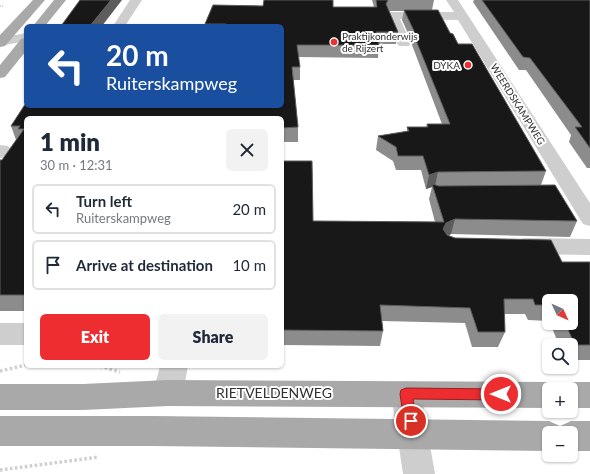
<!DOCTYPE html>
<html lang="en">
<head>
<meta charset="utf-8">
<style>
	body { margin:0; font-family:Lato,sans-serif; background:#f2f2f3; color:#1f2937; height:100vh; display:flex; flex-direction:column; font-size:15px; white-space:nowrap }
	* { box-sizing:border-box; margin:0 }
	p { font-size:13px; color:#747a83 }
	.icon { flex:none; width:22px; height:22px; fill:none; stroke:currentColor; stroke-width:2; stroke-linecap:round; stroke-linejoin:round }
	.map { position:relative; flex:1; overflow:hidden }
	.sheet { position:absolute; left:24px; top:116px; width:260px; height:252px; display:flex; flex-direction:column; background:#fff; border-radius:6px; box-shadow:0 1px 3px #0004 }
	.sheet>* { flex:none }
	.top-card { position:absolute; left:24px; top:24px; width:260px; height:84px; border-radius:6px; box-shadow:0 1px 3px #0004; background:#1a4fa0; color:#fff; overflow:hidden }
	.needle { width:26px; rotate:134deg }
	.tools { position:absolute; left:542px; top:294px; display:grid; gap:8px }
	.tools a { display:grid; place-items:center; width:36px; height:36px; border-radius:6px; background:#fff; box-shadow:0 1px 3px #0004; font-size:20px }
	.pin { position:absolute; display:grid; place-items:center; width:34px; height:34px; color:#fff; margin:-17px; border:2px solid #fff; border-radius:50%; box-shadow:0 1px 4px #0007 }
	.me { position:absolute; width:44px; margin:-22px; rotate:270deg; stroke-linejoin:round; filter:drop-shadow(0 0 3px #0008) }
	.turn { display:flex; align-items:center; gap:14px; height:84px; padding:0 16px; font-size:18px }
	.turn .icon { width:52px; height:52px; stroke-width:2.5 }
	.turn b { display:block; font-size:28px; line-height:34px }
	.round { display:grid; place-items:center; flex:none; width:42px; height:42px; border-radius:6px; background:#f2f2f3 }
	.headline { display:flex; align-items:center; justify-content:space-between; height:68px; padding:0 16px }
	h1 { font-size:24px; font-weight:800; line-height:30px }
	.action { display:flex; gap:8px; margin-top:auto; padding:8px 16px }
	.action a { flex:1; height:46px; border-radius:6px; background:#ee2d30; color:#fff; font-size:16px; font-weight:800; line-height:46px; text-align:center }
	.action a+a { background:#f2f2f3; color:#1f2937 }
	ul { padding:0; list-style:none }
	li { display:flex; align-items:center; gap:12px; height:50px; margin:0 8px 6px; padding:0 8px; border:2px solid #e0e1e3; border-radius:6px }
	li div { flex:1 }
	li b { display:block; font-size:15px }
	li em { font-style:normal }
	.map>svg:first-child { display:block }
	.lines { fill:none; stroke-linecap:round; stroke-linejoin:round }
	.path-far1 { stroke:#cecece; stroke-width:1.5; stroke-dasharray:1 1; stroke-linecap:butt }
	.path { stroke:#cecece; stroke-width:3.5; stroke-dasharray:2.5 2.5; stroke-linecap:butt }
	.minor { fill:#cecece; fill-rule:evenodd }
	.major { fill:#a9a9a9; fill-rule:evenodd }
	.wall { fill:#8c8c8c }
	.shaded-wall { fill:#5d5d5d }
	.building { fill:#181818; stroke:#5d5d5d }
	.route { fill:#ee2d30; stroke:#9b1d1f }
	.poi-dot { fill:#ee2d30; stroke:#fff; stroke-width:1.5 }
	.labels { text-anchor:middle; stroke-width:4; stroke-linejoin:round; paint-order:stroke }
	.far-poi-label { font-size:10px; fill:#313131; stroke:#fff; text-anchor:start }
	.far-street-label { font-size:10px; fill:#313131; stroke:#fff }
	.near-street-label { font-size:14px; fill:#313131; stroke:#fff }
</style>
</head>
<body>
<div class="map">
<svg width="590" height="474" viewBox="0 0 590 474">
	<rect width="100%" height="100%" fill="#fff"/>
	<g class="lines">
		<path class="path-far1" d="M0,6H3"/>
		<path class="path" d="M100,366L120,372
			M0,371L26,365
			M0,470L99,457"/>
		<path class="minor" d="M130,0H142L125,26H113Z
			M446,0H458L590,203V226L583,224L458,20L400,19L411,43L409,46H399L397,43L386,15L388,12H454Z
			M26,33V41L0,46V38Z
			M0,145L8,146L11,150L6,157L0,158Z
			M525,238L590,239V255L525,254L517,252L514,246L517,240Z
			M0,323H26V345H0Z
			M160,366H188L183,393L178,402L168,406L158,402L153,393Z
			M406,381L416,385L421,394L435,474H403L391,394L396,385Z"/>
		<path class="major" d="M33,0H45L5,46L0,47V35Z
			M54,0H66L45,26H33Z
			M26,38V51L5,77L0,78V65L21,39Z
			M168,380L549,382L560,387L571,382H590V408H571V389H549V408L168,406L83,410H0V384H83Z
			M0,416H153L549,421L560,426L571,421H590V451H571V433H549V451L153,446H0Z"/>
	</g>
	<path class="wall" d="M264,0H333V7H374L372,0H434L432,10H438L450,33L453,34L458,44H472L546,171L541,185H438H555L577,221L570,237L451,234L448,236L455,238L551,240L562,262H590V360H571V345H559L550,323H571V301H549V321L528,320L525,314H505V332L498,347H472L465,323L382,321L383,331L380,346L282,345V161H312L313,221L435,222L429,199L432,187L426,189L421,170H396L393,161L376,150L378,136L407,131V127H426L427,124H442L412,45V42L402,20L404,11H389L398,32L396,44H379L378,58L298,57L300,67V80H293L298,127V142H282V118H26V311H0V160H2L16,140L11,126L26,103V106H282V26H205V24L213,5L263,6Z
		M474,0H590V168H587L569,142L571,135L526,70H519L473,2Z"/>
	<path class="shaded-wall" d="M111,0H122L102,26H90Z
		M438,172L435,186L432,184V187L426,189L429,175Z
		M455,219L451,234L442,238L443,229L446,223Z"/>
	<path class="building" d="M80,0H111L90,26H61Z
		M264,0H333V7H377L376,0H388L386,4L398,32H376L379,45H297L300,67H292L298,127L282,128V118H26V295H0V160H2L24,129H18L20,126H11L26,103V106H282V26H226V24H205L213,5L263,6Z
		M482,0H590V148L575,127H582L530,58L523,57Z
		M404,10H438L450,33L453,34L458,44H472L546,171L438,172L429,175L423,156H398L396,147L378,136L409,131L407,127H428L427,124H450L413,33L414,31Z
		M282,161H312L313,221L444,222L432,184L439,186L555,185L577,221L455,219L446,223L443,229L447,235L455,238L551,240L562,262H590V345H575L565,323H571V301H549V305H535L533,299H504L505,332H478L470,308L380,305L383,331L282,330Z"/>
	<path class="route" d="M406,388L501,389L505,390L507,394L505,398L501,400L413,399L417,421L415,425L411,427L406,425L404,421L400,394L401,390Z"/>
	<g class="poi-dot">
		<circle cx="334" cy="42" r="4"/>
		<circle cx="468" cy="65" r="4"/>
	</g>
	<g class="labels">
		<g class="far-poi-label">
			<text x="342" y="40">Praktijkonderwijs<tspan x="342" dy="12">de Rijzert</tspan></text>
			<text x="460" y="69" text-anchor="end">DYKA</text>
		</g>
		<g class="far-street-label">
			<text transform="translate(518 104) rotate(58)" y="4">WEERDSKAMPWEG</text>
		</g>
		<g class="near-street-label">
			<text x="274" y="398">RIETVELDENWEG</text>
		</g>
	</g>
</svg>
<div class="tools">
<a><svg class="needle" viewBox="-14 -14 28 28"><path d="M0-13l5 13h-10z" fill="#e53935"/><path d="M0 13l5-13h-10z" fill="#747a83"/></svg></a>
<a><svg class="icon" aria-label="search" viewBox="0 0 24 24"><circle cx="10" cy="10" r="6"/><path d="M15 15l6 6"/></svg></a>
<a>+</a>
<a>−</a>
</div>
<div class="pin" style="left:411px;top:421px;background:#d93025"><svg class="icon" aria-label="arrive" viewBox="0 0 24 24"><path d="M6 21V4h12l-3 4 3 4H6"/></svg></div>
<svg class="me" style="left:501px;top:394px" viewBox="-20 -20 40 40"><circle r="17" fill="#ee2d30" stroke="#fff" stroke-width="3"/><path d="M0-11L8 9 0 5-8 9z" fill="#fff"/></svg>
<div class="top-card">
<div class="turn"><svg class="icon" aria-label="left" viewBox="0 0 24 24"><path d="M17 20v-9H6M10 6l-5 5 5 5"/></svg><div><b>20 m</b>Ruiterskampweg</div></div>
</div>
<section class="sheet">
<div class="headline"><div><h1>1 min</h1><p>30 m · 12:31</p></div><a class="round"><svg class="icon" aria-label="close" viewBox="0 0 24 24"><path d="M6 6l12 12M18 6L6 18"/></svg></a></div>
<ul>
<li><svg class="icon" aria-label="left" viewBox="0 0 24 24"><path d="M17 20v-9H6M10 6l-5 5 5 5"/></svg><div><b>Turn left</b><p>Ruiterskampweg</p></div><em>20 m</em></li>
<li><svg class="icon" aria-label="arrive" viewBox="0 0 24 24"><path d="M6 21V4h12l-3 4 3 4H6"/></svg><div><b>Arrive at destination</b></div><em>10 m</em></li>
</ul>
<div class="action"><a>Exit</a><a>Share</a></div>
</section>
</div>
</body>
</html>
